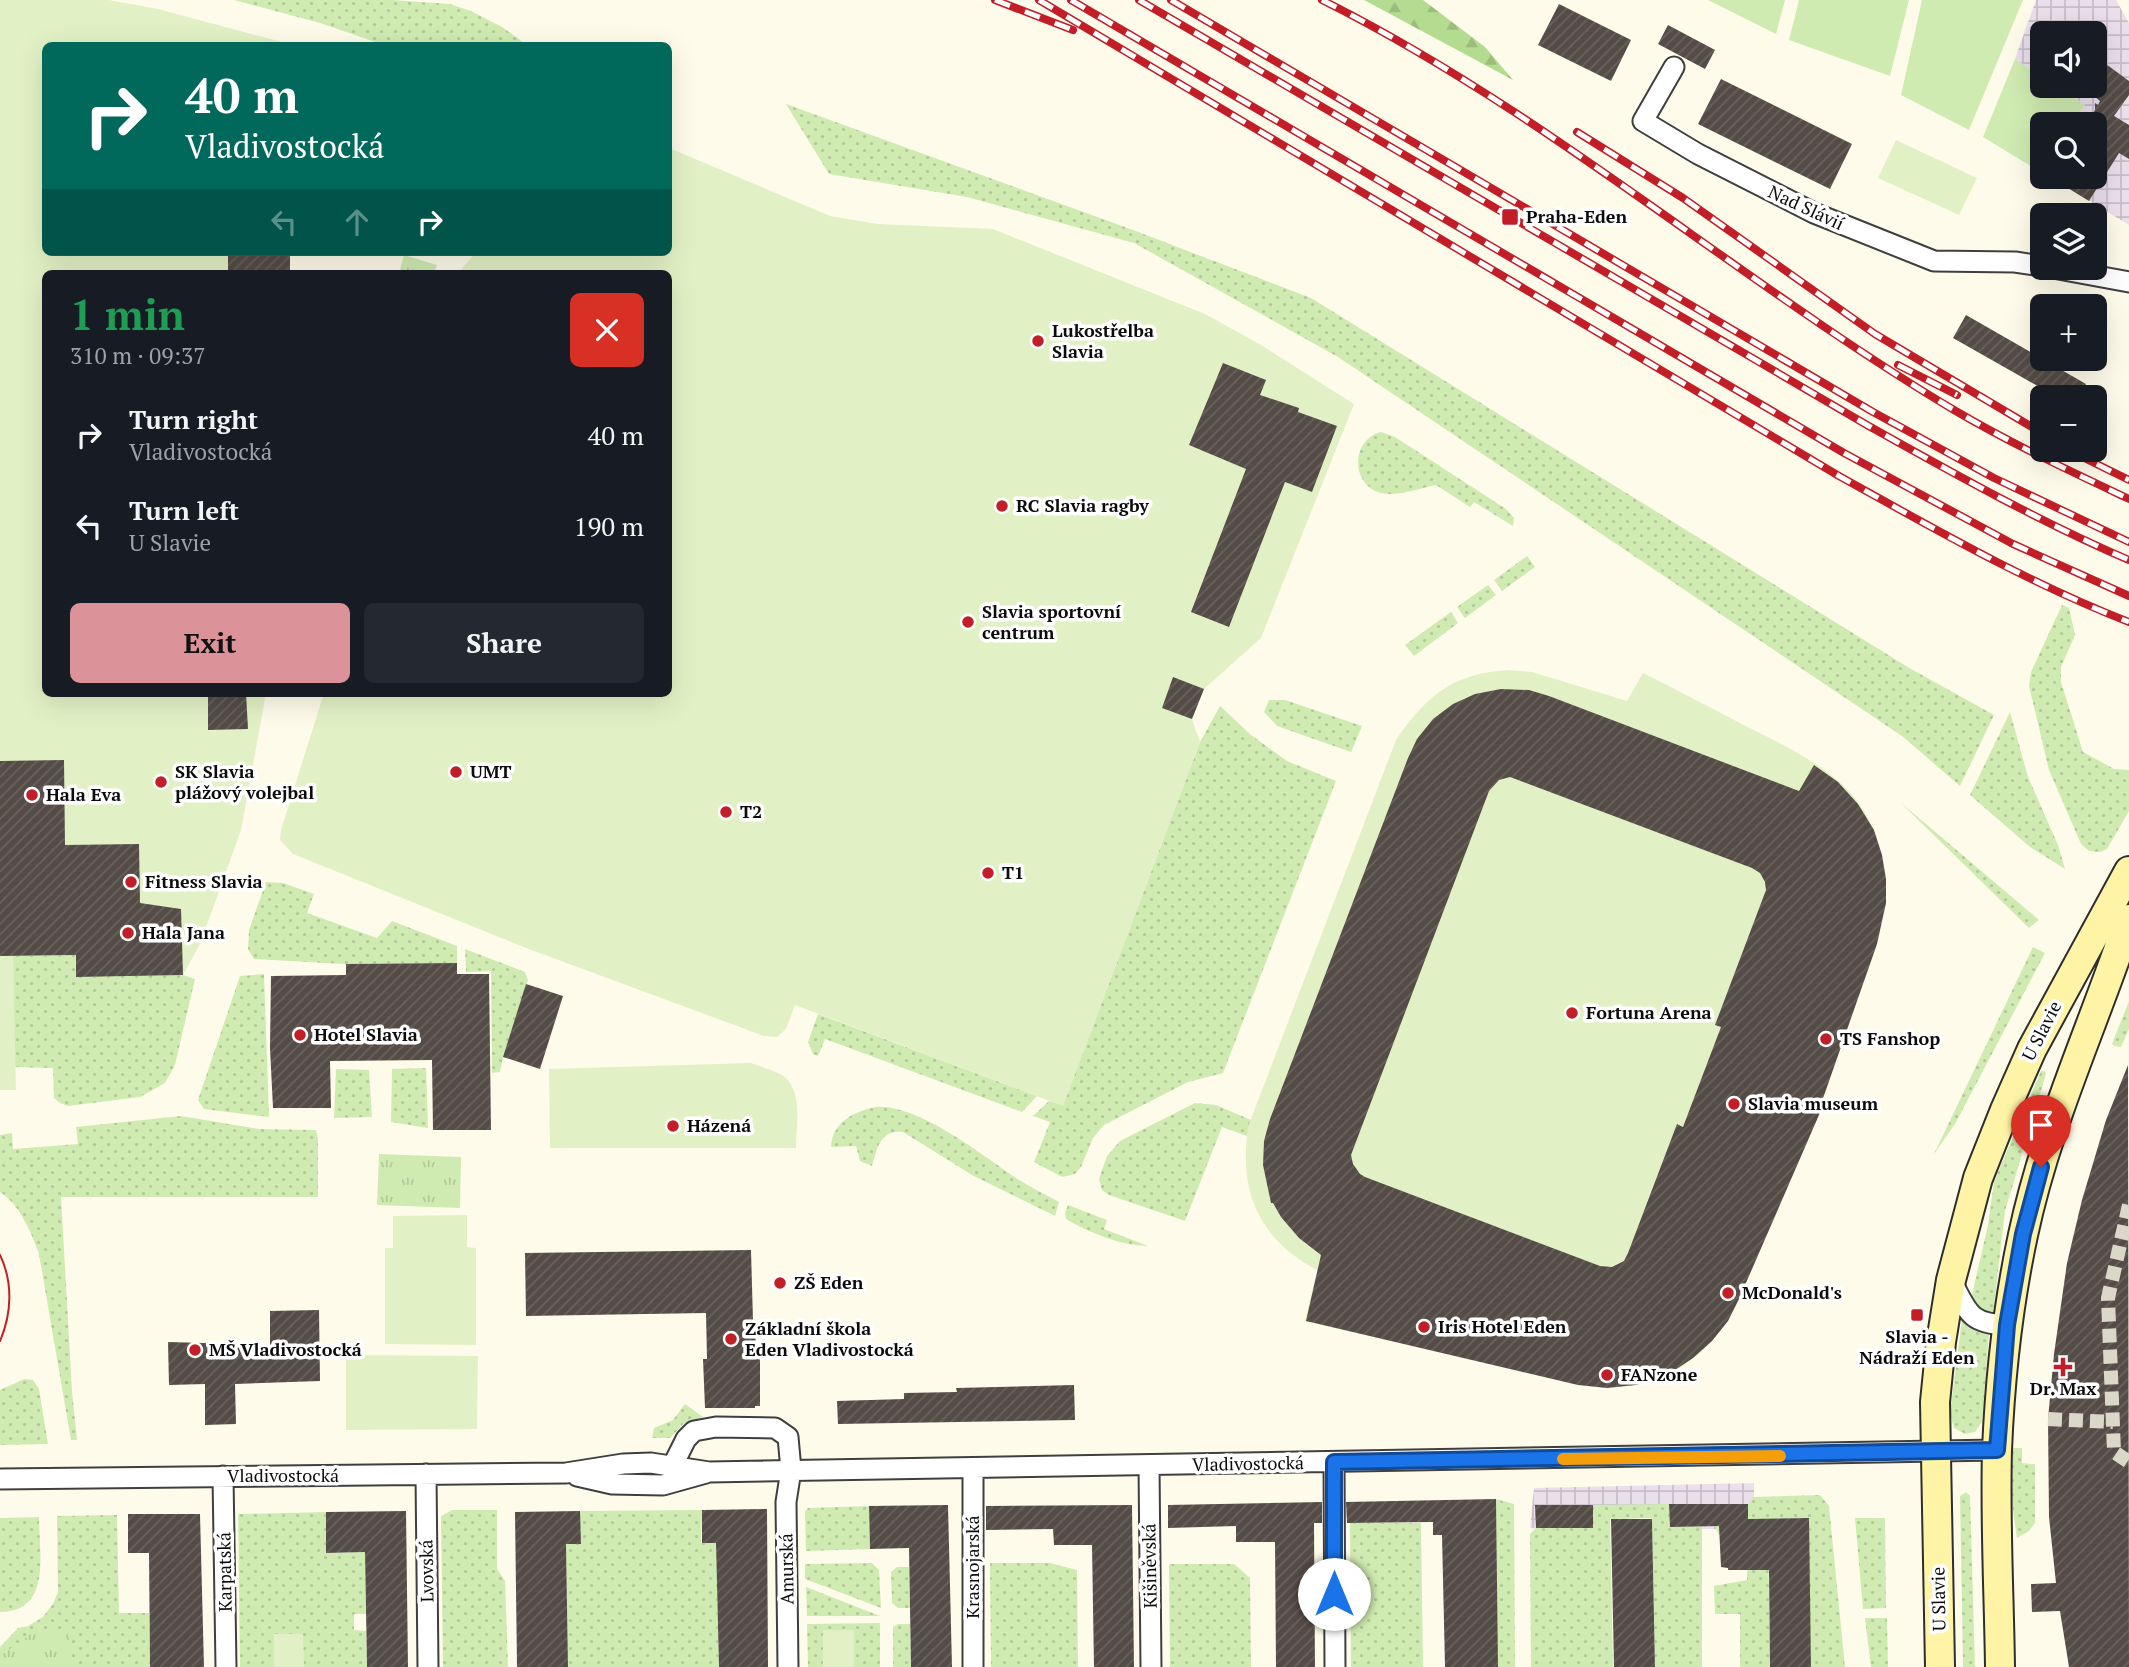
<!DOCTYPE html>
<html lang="en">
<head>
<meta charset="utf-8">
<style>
	body { margin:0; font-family:"PT Serif",serif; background:#242831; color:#f1f3f6; height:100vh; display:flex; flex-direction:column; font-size:26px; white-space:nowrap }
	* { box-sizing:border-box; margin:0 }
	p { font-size:23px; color:#9ea1a6 }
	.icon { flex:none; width:38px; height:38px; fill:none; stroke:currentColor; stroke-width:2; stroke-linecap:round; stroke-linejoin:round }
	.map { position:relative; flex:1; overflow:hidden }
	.side { position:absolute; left:42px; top:270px; width:630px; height:427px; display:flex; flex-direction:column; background:#171b24; border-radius:10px; box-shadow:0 7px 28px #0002 }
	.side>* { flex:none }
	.banner { position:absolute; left:42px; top:42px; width:630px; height:214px; border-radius:10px; box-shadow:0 7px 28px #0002; background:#00695c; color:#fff; overflow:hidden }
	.fabs { position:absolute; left:2030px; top:21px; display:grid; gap:14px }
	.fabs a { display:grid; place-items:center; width:77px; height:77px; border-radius:10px; background:#171b24; box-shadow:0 7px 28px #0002; font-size:35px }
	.pin { position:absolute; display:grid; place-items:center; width:60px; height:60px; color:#fff; margin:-72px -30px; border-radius:50% 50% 50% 0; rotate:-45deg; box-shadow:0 0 7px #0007 }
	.pin .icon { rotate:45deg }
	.me { position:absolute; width:77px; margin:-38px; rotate:0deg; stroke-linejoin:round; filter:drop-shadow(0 0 5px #0008) }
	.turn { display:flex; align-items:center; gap:24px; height:147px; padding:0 28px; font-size:32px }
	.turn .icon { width:91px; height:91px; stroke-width:2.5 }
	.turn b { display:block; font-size:49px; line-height:60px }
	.lanes { display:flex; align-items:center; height:66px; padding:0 28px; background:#0003; justify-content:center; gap:35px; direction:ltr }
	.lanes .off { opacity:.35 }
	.round { display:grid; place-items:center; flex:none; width:74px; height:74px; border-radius:10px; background:#242831 }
	.headline { display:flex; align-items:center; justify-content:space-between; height:119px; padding:0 28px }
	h1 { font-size:42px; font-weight:800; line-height:52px; color:#1e9e55 }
	.action { display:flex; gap:14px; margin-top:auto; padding:14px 28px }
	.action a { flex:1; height:80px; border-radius:10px; background:#db9399; color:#111; font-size:28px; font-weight:800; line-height:80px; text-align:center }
	.action a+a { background:#242831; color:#f1f3f6 }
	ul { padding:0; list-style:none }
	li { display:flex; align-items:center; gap:21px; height:91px; padding:0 28px }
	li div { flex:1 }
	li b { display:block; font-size:26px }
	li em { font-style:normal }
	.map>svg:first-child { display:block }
	.industrial { fill:url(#industrial-grid) }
	.grass { fill:url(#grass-dots) }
	.forest { fill:url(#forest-firs) }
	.park { fill:url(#park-tufts) }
	.garden { fill:#d0ebb2 }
	.pitch { fill:#e2f1c5 }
	.building { fill:url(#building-hatch); fill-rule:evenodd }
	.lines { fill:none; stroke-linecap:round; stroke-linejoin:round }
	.pedestrian-tunnel { stroke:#dbd7c9; stroke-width:14; stroke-dasharray:14 7; stroke-linecap:butt }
	.minor-casing { stroke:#3f3f3f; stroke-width:23 }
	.secondary-casing { stroke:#2e2e2e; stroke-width:32 }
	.minor { stroke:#fff; stroke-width:19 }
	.secondary { stroke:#fff4a5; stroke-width:28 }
	.tram { stroke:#c11e28; stroke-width:2 }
	.rail-casing { stroke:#c11e28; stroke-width:8 }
	.rail { stroke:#fff; stroke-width:5; stroke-dasharray:16; stroke-linecap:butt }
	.route-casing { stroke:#114b97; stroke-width:18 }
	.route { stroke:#1a73e8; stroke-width:12 }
	.slow { stroke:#f59e0b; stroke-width:12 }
	.poi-dot { fill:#c11e28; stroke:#fff; stroke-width:2.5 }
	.labels { text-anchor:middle; stroke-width:7; stroke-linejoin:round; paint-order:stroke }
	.street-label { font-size:18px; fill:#0c0c0c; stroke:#fff }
	.poi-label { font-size:18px; font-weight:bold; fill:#0c0c0c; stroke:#fff; text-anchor:start }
</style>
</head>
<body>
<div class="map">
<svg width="2129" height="1667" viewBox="0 0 2129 1667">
	<defs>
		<pattern id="industrial-grid" width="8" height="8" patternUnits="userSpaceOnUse" patternTransform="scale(1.75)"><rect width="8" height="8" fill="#eadfeb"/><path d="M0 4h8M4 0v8" fill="none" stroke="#c8bec8"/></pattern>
		<pattern id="grass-dots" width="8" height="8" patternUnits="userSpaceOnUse" patternTransform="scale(1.75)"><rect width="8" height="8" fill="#d0ebb2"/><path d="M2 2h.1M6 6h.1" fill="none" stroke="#b1c898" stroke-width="1.8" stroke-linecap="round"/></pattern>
		<pattern id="forest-firs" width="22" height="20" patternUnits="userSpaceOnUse" patternTransform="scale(1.75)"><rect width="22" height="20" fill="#b4dc91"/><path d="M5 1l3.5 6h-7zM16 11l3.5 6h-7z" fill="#9abc7c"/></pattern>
		<pattern id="park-tufts" width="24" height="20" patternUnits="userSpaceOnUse" patternTransform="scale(1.75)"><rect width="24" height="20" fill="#d0ebb2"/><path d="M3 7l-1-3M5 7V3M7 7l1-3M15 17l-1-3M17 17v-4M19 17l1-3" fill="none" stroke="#b1c898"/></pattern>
		<pattern id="building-hatch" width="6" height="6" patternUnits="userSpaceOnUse" patternTransform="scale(1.75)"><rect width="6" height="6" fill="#554c47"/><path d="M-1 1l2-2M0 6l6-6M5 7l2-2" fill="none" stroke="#68615d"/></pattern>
	</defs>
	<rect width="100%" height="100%" fill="#fffbea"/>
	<path class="industrial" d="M2036,0H2116L2129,23V225L2050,177H2095V124H2072L2085,105L2056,86H2095V33H2042V77L2015,59Z
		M1754,1483V1530L1664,1528V1509L1602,1510L1600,1533L1530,1528L1534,1488Z"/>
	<path class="grass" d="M234,0H392L450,4L471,11L502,27L527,45H384L320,23Z
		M786,104L1133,230L1311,298L1911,669L1994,715L1960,786L1902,736L1338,357L1134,243L967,197L829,174Z
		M1381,432L1395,437L1506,509L1514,518L1513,526L1474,502L1470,507L1436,485C1420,488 1397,497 1381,493C1350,485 1351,439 1381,432Z
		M1527,556L1535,567L1502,591L1494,580Z
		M1488,585L1496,595L1465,618L1457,607Z
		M2062,605L2069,608L2075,635L2061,667V682L2083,752L2114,769L2129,770V811L2107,849L2100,852L2089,851L2081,844L2049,770L2029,686L2031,672Z
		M1451,612L1458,623L1414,656L1405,645Z
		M1269,700H1285L1362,726L1351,752L1277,726L1264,712Z
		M1220,706L1251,735L1287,761L1336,781L1223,1073L1188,1082L1104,1125L1093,1138L1081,1167L1075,1174L1062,1177L1034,1162L1050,1122L1033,1116L1049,1101L1063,1105L1200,742Z
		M2010,712L2028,777L2058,845L2065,869L2030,847L1970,795Z
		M1900,802L2039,920L2029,928Z
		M266,882L283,883L314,894L307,913L377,938L392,921L457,946V963L344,964L254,959L248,949L249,930Z
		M2033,947L2045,953L1955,1124L1934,1154Z
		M465,949L525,972L528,980L503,1057L500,1072L492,1073L491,971L466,972Z
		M76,955V976L183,975L195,979L175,1065L165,1083L140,1097L68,1106L60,1103L54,1098L53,1068L14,1067L13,956Z
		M264,974L269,1117L204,1109L198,1100L240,976Z
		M2129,1001V1029L2121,1047L2114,1046L2112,1044Z
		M818,1014L1037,1096L1022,1112L825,1039L818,1056L813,1054L808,1042Z
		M426,1068L428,1128L391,1122L392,1069Z
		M336,1069L369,1070L372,1117L334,1118Z
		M2041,1071H2045L2046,1074L2005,1211L1993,1314L1981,1312L1973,1302L1972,1295L1988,1225L1994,1182Z
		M1195,1103L1216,1105L1251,1120L1247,1136L1222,1127L1185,1221L1109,1195L1102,1190L1099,1179L1107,1156L1120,1141Z
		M876,1107C918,1104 982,1155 1016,1178C1030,1187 1045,1194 1059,1202L1055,1216L972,1175L903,1132C880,1129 877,1149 872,1166L860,1161L856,1146L831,1147C832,1122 855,1111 876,1107Z
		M181,1116L259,1129L316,1130L318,1139V1197H61L72,1391L77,1440H71L39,1254C31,1232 20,1205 0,1192V1135L12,1133L13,1149L78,1144L76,1127Z
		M1068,1205L1107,1220L1104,1229L1148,1246C1119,1245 1092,1234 1066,1219L1065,1213Z
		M1962,1319L1975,1331L1989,1333L1982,1422L1975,1432L1965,1434L1954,1428L1950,1413Z
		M24,1379L33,1380L39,1389L48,1444L0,1445V1390Z
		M685,1404L703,1417L684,1423L670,1438H652L654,1428L673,1420Z
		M2012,1448H2022V1463L2035,1464V1523L2029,1531L2017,1538L2012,1503Z
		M1966,1492L1970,1496L1975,1667H1963L1960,1496Z
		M1820,1495L1829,1506L1845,1667H1811L1808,1518L1768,1519L1770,1667H1740V1614H1715L1714,1586L1747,1580L1748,1535H1719L1715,1526H1748V1504L1753,1497Z
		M1496,1499L1514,1504L1515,1667H1497Z
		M1669,1504L1670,1526H1702V1667H1655L1652,1518L1610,1519L1613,1667H1531L1530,1534L1536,1528H1593V1505Z
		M869,1506L870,1549L806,1551L805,1512L808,1508Z
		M452,1510H497V1569L505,1581L508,1667H443L441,1516Z
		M702,1510L701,1543H716L719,1667H568L566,1544L580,1543V1511Z
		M326,1512L327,1553L365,1552L366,1614H354V1630L366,1631L367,1667H240L238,1514Z
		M117,1515L119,1613H149L150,1667H0V1647L18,1628L28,1626L43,1617L53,1604L58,1592L57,1516Z
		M39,1517C39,1554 52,1612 0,1612V1518Z
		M1855,1518H1885L1886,1608L1863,1609Z
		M1350,1523H1421L1423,1667H1351Z
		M872,1563L879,1570L881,1608L805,1579V1564Z
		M990,1563H1050L1077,1570L1078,1667H991Z
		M1169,1564H1234L1250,1578L1251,1667H1170Z
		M897,1567H909L910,1608H898L892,1603L891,1572Z
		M806,1587L880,1616H807Z
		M1865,1618H1887L1888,1667H1871Z
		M880,1623V1667H854L853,1630H823V1667H808L807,1624Z
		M898,1624H910L911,1667H893V1627Z"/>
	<path class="forest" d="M1364,0H1423L1485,47L1513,80Z"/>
	<path class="park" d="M404,255L437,265L434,273H399Z
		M379,1154L461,1157L460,1208L377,1205Z
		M32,1633H69L70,1667H0V1656Z"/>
	<path class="garden" d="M1708,0H1785L1776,34Z
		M1799,0H1909L1890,76L1789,40Z
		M1922,0H2023L1969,130L1901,95Z
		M2015,59L2042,77V86H2056L2085,105L2072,124H2042V166L2039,171L1983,137Z"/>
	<path class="pitch" d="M0,0H109L158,9L293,45L46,46V252H289L290,273H46V693H266L241,830L200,944L183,975L76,977L75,955L13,956L16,1090H0Z
		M1896,140L1977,178L1959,215L1878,178Z
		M669,148L830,216L878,224L993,229L1205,314L1261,345L1354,404L1261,638L1204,689L1192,719L1200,742L1063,1106L795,1005L786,1029L777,1037L764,1036L526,948L293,854L280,840L281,830L324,693H668V273H458L476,252H668Z
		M1508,670L1532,672L1627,701L1643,673C1675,689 1706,705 1738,722C1788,748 1854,774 1874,832C1877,842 1879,926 1877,938C1874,960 1861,987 1853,1009C1825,1095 1792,1178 1754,1260C1740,1291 1729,1324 1705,1348C1671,1383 1625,1390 1578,1384L1305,1321L1317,1270C1258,1239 1237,1189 1249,1124L1396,740C1427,695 1452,674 1508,670Z
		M751,1063C761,1067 773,1070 782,1075C804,1090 796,1126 796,1148H550L549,1069Z
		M467,1215V1247L476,1248V1345L385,1344V1248H393V1216Z
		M346,1355L478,1356L477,1429L346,1430Z
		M823,1630H854V1667H823Z
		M274,1634H303L304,1667H274Z"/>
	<path class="building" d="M1559,4L1631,40L1611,81L1538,45Z
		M1668,25L1715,50L1705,69L1658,44Z
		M2095,56L2129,81V95L2114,116L2129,125V159L2119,153L2089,201L2050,177H2095V124H2085L2095,110V103L2098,105L2100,101L2095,97Z
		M1721,79L1852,144L1830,189L1698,124Z
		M228,252H290V273H228Z
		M1966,315L2086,384L2079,397H2057L1953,338Z
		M1223,363L1266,380L1260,395L1299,408L1298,412L1337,426L1312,492L1285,482L1229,627L1191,612L1246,469L1189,445Z
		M1173,677L1204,689L1192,719L1162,708Z
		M1501,689L1529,690L1549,696L1799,791L1814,765L1838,782L1858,804L1874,830L1882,855L1886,879V903L1877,944L1820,1107L1822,1108L1739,1299L1728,1321L1712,1341L1693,1358L1666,1376L1636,1385L1607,1388L1578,1385L1306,1321L1321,1255L1299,1238L1281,1217L1273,1203H1271L1263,1165L1264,1141L1270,1119L1408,758L1417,739L1433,719L1453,704L1475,694ZM1510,777L1752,868L1760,873L1765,882L1766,890L1715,1025L1721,1027L1683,1127L1677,1124L1628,1253L1624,1261L1612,1267L1600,1266L1365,1177L1360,1174L1353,1164L1351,1155L1489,791L1499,780Z
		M208,693H246L248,729L208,730Z
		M64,760L65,845L139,844L140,903L181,909L183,975L76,977V955L0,956V761Z
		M457,963V974H489L491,1130H433L432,1060L330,1061L331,1108H273L270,1048L271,976L346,975V964Z
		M526,984L563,996L540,1069L503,1057Z
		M2128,1065L2129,1667H2069L2060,1611L2032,1612L2031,1584L2056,1583L2049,1517L2048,1419L2054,1354L2067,1263L2082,1200L2106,1120Z
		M751,1250L753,1321H755L756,1355H760V1406H755V1408H705L703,1359H707L706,1313L526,1316L525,1253Z
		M319,1310L320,1381L235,1384L236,1424L205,1425V1384L169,1385L168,1342L270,1345V1311Z
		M1074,1385L1075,1420L838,1424L837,1401L904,1399V1393L957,1392L956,1388Z
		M1496,1499L1498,1667H1445L1442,1535H1433V1522L1347,1523L1346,1502Z
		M1322,1502V1523H1314L1315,1667H1276L1275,1542H1236V1526L1168,1528V1505Z
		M1669,1504H1748V1519L1809,1518L1811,1667H1770L1769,1570H1728V1568L1721,1567L1719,1526L1670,1527Z
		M948,1505L952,1667H911L909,1548L870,1549L869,1506Z
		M1132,1505L1134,1667H1094L1092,1545H1054L1053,1529L986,1530V1506Z
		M1535,1505H1593V1528H1536Z
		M767,1509L768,1667H719L716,1543H702V1510Z
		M406,1511L408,1667H367L365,1552L326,1553V1512Z
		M580,1511L581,1544H566L568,1667H517L515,1512Z
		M128,1514H200L204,1667H150L149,1553H128Z
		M1611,1519H1652L1655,1667H1614Z"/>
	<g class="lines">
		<path class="pedestrian-tunnel" d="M2129,1205L2108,1298L2114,1452L2129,1462
			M2048,1419L2113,1422"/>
		<g class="minor-casing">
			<path id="minor" d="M1674,67L1643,121L1698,154L1814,213L1934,261L2015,262L2042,266
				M2053,268L2129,282
				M1951,1280C1968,1312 1969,1324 2007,1325
				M1334,1462L1335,1667
				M673,1465L686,1439L694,1431L716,1427L775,1428L788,1437L791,1470L786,1502L788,1667
				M1149,1465L1151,1667
				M973,1468V1667
				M426,1474L428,1667
				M223,1476L226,1667
				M577,1476L612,1484L663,1485L706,1473
				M0,1479L566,1473L623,1464L651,1463L709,1472L1997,1450"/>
		</g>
		<g class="secondary-casing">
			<path id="secondary" d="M1940,1667L1935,1402L1941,1342L1951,1280L1978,1178L2005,1110L2032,1049L2129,871
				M2000,1667C1999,1595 1995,1522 1997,1450C2000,1378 2008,1305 2023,1235C2046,1126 2094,1024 2129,919"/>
		</g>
		<use href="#minor" class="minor"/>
		<use href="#secondary" class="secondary"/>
		<path class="tram" d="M0,1255C13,1282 12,1313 0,1341"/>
		<g class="rail-casing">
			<path id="rail" d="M995,0L1073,30
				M1039,0L1839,476C1933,528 2028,583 2129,622
				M1071,0L1844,453L2013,544L2129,596
				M1139,0L1867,425C1953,473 2038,521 2129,560
				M1171,0L1873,412L1994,478L2129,542
				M1322,0C1548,113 1738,281 1954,410C2010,443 2070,471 2129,499
				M1577,132L1683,198L1875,334L2042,433
				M1898,365L1957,395
				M2068,450L2129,480"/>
		</g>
		<use href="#rail" class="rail"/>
	</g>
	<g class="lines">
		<g class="route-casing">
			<path id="route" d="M1334,1594V1462L1997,1450L2007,1325L2023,1234L2041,1167"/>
		</g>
		<use href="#route" class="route"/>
		<path class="slow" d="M1563,1459L1780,1456"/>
	</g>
	<g class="poi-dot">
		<rect x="1501" y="208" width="18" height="18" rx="3.5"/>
		<circle cx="1038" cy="341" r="7"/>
		<circle cx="1002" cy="506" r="7"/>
		<circle cx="968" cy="622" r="7"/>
		<circle cx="456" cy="772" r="7"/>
		<circle cx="161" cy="782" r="7"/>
		<circle cx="32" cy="795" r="7"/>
		<circle cx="726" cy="812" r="7"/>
		<circle cx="988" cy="873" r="7"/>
		<circle cx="131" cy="882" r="7"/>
		<circle cx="128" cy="933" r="7"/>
		<circle cx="1572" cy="1013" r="7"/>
		<circle cx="300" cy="1035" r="7"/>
		<circle cx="1826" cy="1039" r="7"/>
		<circle cx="1734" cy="1104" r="7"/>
		<circle cx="673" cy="1126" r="7"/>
		<circle cx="780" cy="1283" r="7"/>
		<circle cx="1728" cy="1293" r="7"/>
		<rect x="1910" y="1308" width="14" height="14" rx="3.5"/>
		<circle cx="1424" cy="1327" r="7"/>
		<circle cx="731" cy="1339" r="7"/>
		<circle cx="195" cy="1350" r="7"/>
		<path d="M2059.5 1356.5h7v7h7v7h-7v7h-7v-7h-7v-7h7z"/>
		<circle cx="1607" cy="1375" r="7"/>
	</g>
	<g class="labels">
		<g class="street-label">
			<text transform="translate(1806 208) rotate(25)" y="6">Nad Slávií</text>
			<text transform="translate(2042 1031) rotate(-63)" y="6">U Slavie</text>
			<text transform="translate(1248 1464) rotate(-1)" y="6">Vladivostocká</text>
			<text x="283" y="1482">Vladivostocká</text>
			<text transform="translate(1150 1566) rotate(-91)" y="6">Kišiněvská</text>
			<text transform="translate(973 1567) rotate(-90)" y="6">Krasnojarská</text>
			<text transform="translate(787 1569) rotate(-91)" y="6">Amurská</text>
			<text transform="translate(427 1571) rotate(-91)" y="6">Lvovská</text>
			<text transform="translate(225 1572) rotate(-91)" y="6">Karpatská</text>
			<text transform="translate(1939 1599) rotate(-91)" y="6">U Slavie</text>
		</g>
		<g class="poi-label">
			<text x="1526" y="223">Praha-Eden</text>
			<text x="1052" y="337">Lukostřelba<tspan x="1052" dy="21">Slavia</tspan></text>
			<text x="1016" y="512">RC Slavia ragby</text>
			<text x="982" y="618">Slavia sportovní<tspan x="982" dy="21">centrum</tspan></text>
			<text x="175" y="778">SK Slavia<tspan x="175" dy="21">plážový volejbal</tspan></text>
			<text x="470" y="778">UMT</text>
			<text x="46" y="801">Hala Eva</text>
			<text x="740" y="818">T2</text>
			<text x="1002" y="879">T1</text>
			<text x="145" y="888">Fitness Slavia</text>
			<text x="142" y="939">Hala Jana</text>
			<text x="1586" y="1019">Fortuna Arena</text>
			<text x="314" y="1041">Hotel Slavia</text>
			<text x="1840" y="1045">TS Fanshop</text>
			<text x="1748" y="1110">Slavia museum</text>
			<text x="687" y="1132">Házená</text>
			<text x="794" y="1289">ZŠ Eden</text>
			<text x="1742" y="1299">McDonald's</text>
			<text x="1438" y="1333">Iris Hotel Eden</text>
			<text x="745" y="1335">Základní škola<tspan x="745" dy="21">Eden Vladivostocká</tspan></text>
			<text x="1917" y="1343" text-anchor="middle">Slavia -<tspan x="1917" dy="21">Nádraží Eden</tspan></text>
			<text x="209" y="1356">MŠ Vladivostocká</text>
			<text x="1621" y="1381">FANzone</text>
			<text x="2063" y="1395" text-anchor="middle">Dr. Max</text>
		</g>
	</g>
</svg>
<div class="fabs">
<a><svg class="icon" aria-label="sound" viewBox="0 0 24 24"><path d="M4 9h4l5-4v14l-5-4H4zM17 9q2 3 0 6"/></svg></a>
<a><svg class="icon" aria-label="search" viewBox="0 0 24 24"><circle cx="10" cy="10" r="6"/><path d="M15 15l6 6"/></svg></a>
<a><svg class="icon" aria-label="layers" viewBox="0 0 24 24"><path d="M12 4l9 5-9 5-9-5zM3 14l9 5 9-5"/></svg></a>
<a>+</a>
<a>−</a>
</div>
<div class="pin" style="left:2041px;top:1167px;background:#d93025"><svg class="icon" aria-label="arrive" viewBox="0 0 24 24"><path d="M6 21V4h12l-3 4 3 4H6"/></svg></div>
<svg class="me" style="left:1334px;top:1594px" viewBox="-20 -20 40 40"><circle r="19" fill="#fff"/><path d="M0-13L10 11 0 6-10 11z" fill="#1a73e8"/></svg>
<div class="banner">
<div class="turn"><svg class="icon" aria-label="right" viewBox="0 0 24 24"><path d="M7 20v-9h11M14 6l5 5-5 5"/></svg><div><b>40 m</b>Vladivostocká</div></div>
<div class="lanes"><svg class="icon off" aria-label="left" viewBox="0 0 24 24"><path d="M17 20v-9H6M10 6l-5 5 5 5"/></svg><svg class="icon off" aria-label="ahead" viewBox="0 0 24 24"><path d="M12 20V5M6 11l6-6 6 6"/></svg><svg class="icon" aria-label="right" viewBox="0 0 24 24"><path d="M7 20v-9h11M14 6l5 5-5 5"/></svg></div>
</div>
<section class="side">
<div class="headline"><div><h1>1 min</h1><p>310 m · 09:37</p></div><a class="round" style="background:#d93025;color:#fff"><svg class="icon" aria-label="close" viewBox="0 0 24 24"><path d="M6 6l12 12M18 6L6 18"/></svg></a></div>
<ul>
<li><svg class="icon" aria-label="right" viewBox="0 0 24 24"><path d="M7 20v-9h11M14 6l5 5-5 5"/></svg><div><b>Turn right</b><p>Vladivostocká</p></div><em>40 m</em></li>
<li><svg class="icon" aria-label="left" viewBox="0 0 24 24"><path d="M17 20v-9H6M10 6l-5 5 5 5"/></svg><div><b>Turn left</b><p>U Slavie</p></div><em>190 m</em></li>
</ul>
<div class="action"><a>Exit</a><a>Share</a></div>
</section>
</div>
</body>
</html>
